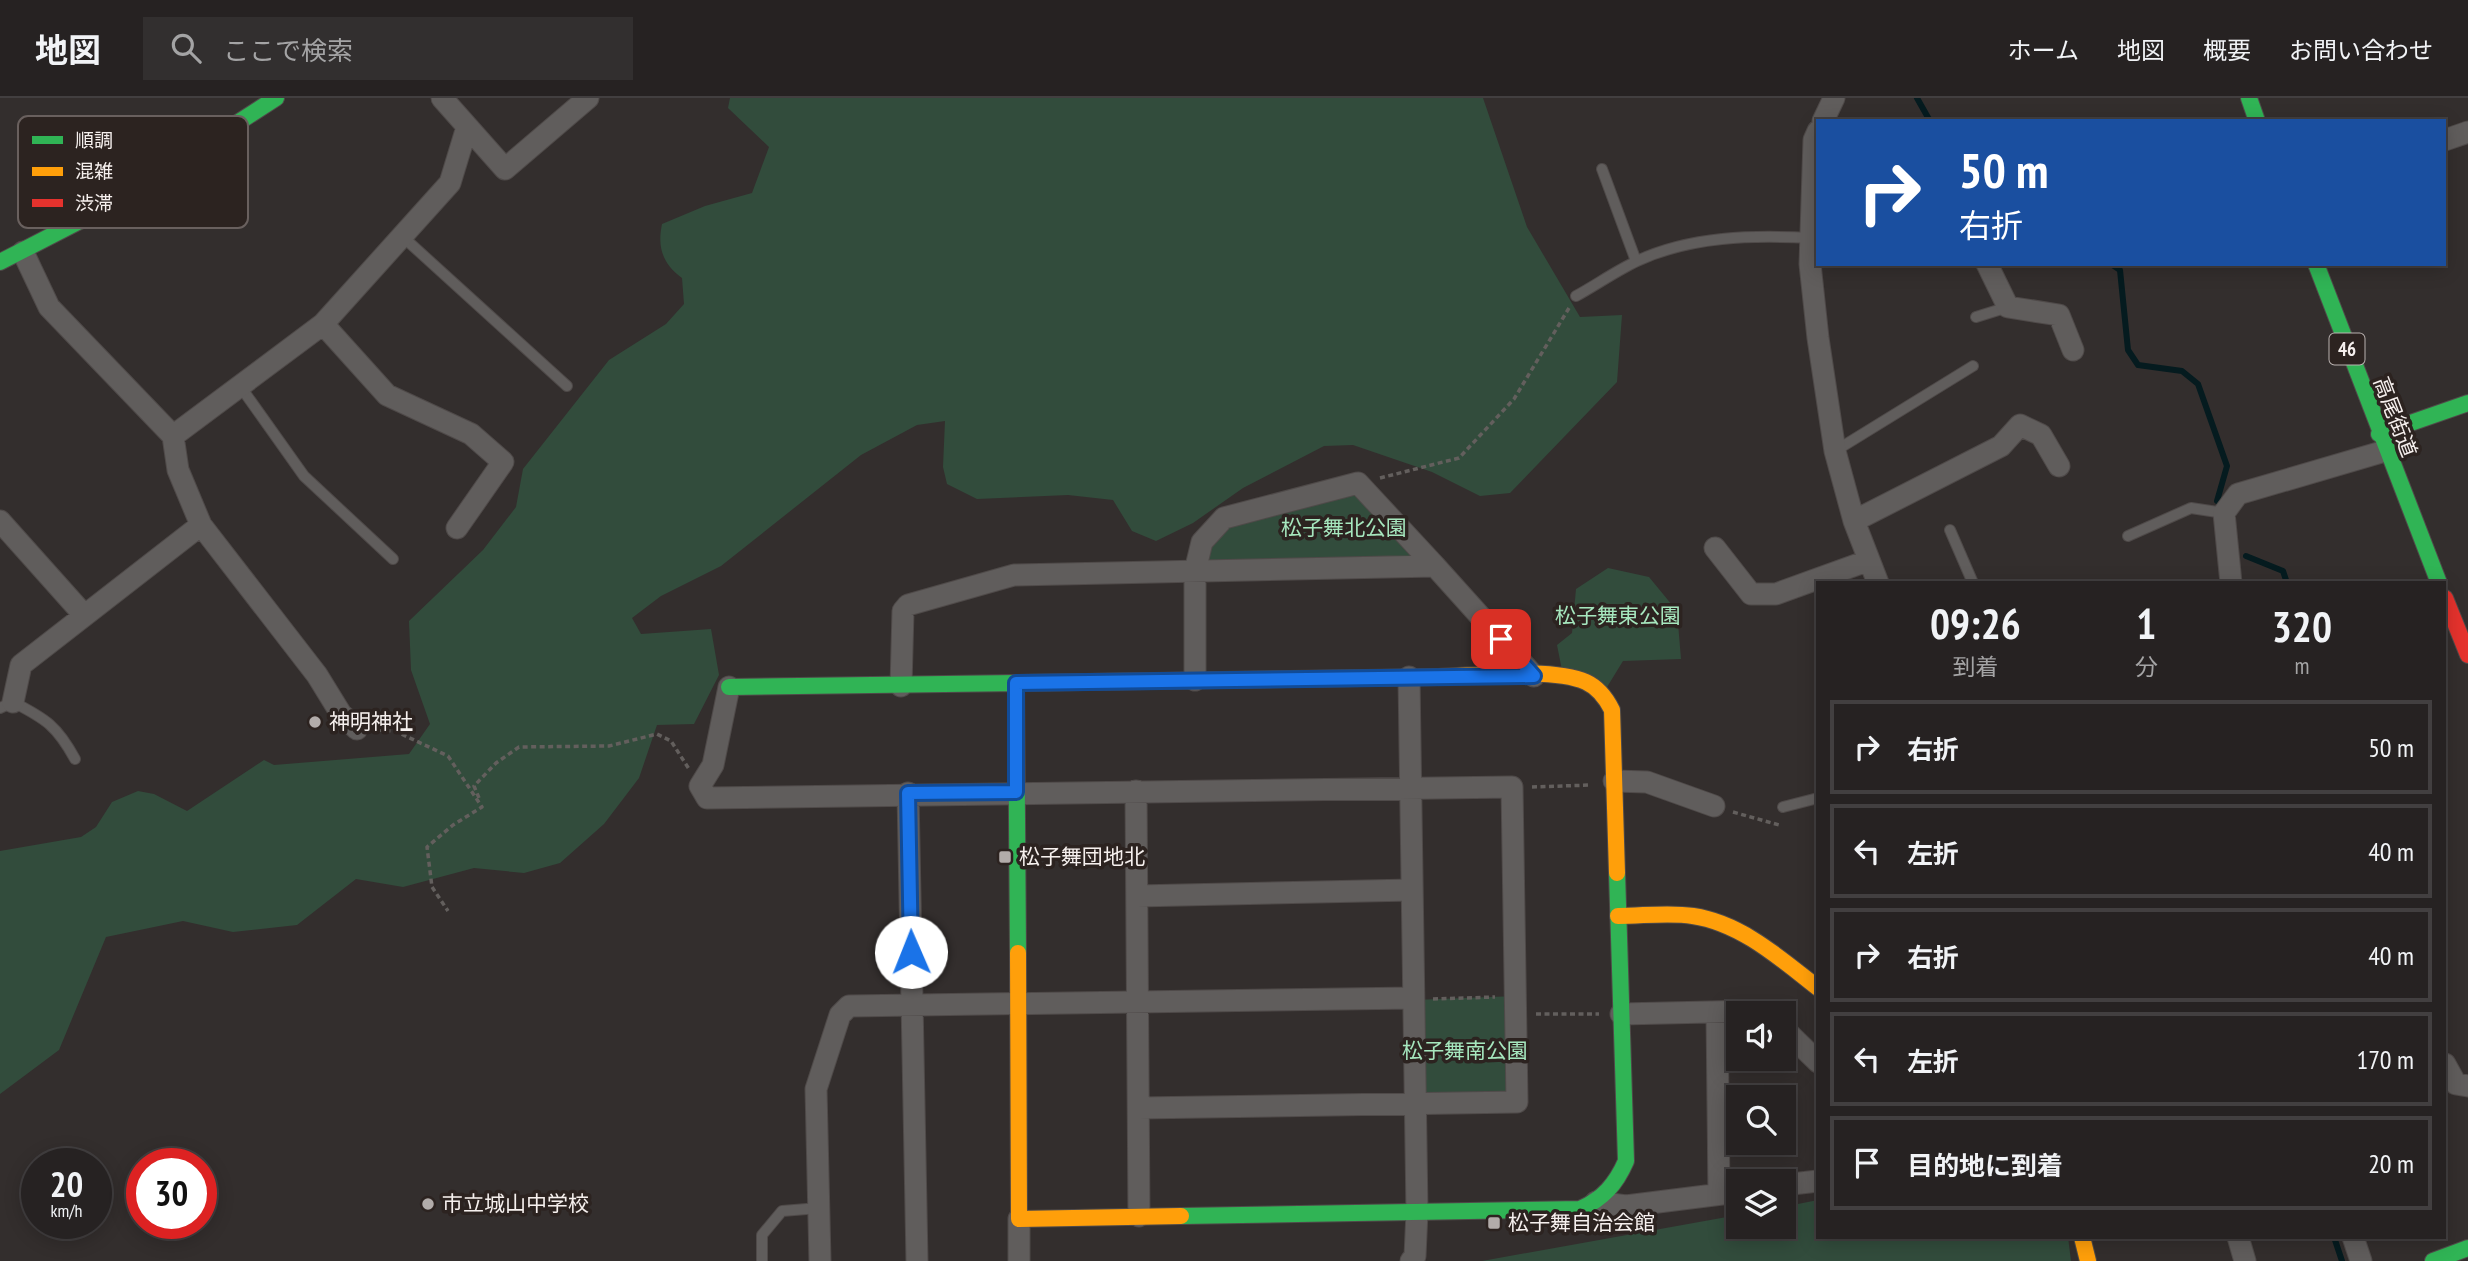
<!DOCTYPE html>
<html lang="ja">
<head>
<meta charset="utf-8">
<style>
	body { margin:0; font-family:"PT Sans Narrow","Noto Sans JP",sans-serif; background:#322f2f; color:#f1f3f6; height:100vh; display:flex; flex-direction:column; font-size:26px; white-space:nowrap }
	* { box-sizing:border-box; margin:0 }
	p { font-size:23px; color:#a4a4a5 }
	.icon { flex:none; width:38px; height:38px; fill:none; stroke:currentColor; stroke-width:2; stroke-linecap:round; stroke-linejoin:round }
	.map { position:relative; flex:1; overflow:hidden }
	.side { position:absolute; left:1816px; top:483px; width:630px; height:658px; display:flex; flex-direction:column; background:#262222; border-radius:0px; box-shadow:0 4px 18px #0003,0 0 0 2px #423f40 }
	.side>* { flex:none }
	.hud { position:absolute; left:1816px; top:21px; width:630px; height:147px; border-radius:0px; box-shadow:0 4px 18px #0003,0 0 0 2px #423f40; background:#1a4fa0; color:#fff; overflow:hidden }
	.fabs { position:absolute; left:1726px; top:903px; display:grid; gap:14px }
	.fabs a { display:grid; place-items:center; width:70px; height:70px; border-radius:0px; background:#262222; box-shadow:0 4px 18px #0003,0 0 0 2px #423f40; font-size:35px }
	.speed { position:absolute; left:21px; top:1050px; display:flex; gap:14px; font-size:35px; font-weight:700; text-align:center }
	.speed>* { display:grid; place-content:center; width:91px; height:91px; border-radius:50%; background:#262222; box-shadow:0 4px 18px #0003,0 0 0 2px #423f40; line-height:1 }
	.speed small { font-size:18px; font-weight:400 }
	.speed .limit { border:10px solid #d22; background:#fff; color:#111 }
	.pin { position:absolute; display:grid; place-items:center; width:60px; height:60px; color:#fff; margin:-30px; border-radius:14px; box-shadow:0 4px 10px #0006 }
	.me { position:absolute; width:77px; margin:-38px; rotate:359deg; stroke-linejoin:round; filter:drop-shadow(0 0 5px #0008) }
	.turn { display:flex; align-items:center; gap:24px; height:147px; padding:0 28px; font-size:32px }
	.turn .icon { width:91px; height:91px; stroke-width:2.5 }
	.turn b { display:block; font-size:49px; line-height:60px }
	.eta { display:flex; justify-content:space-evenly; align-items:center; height:119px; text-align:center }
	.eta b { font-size:42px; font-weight:800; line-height:49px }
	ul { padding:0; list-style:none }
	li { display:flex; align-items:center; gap:21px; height:94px; margin:0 14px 10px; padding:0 14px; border:4px solid #423f40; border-radius:0px }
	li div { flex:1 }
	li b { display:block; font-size:26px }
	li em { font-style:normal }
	header { display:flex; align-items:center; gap:42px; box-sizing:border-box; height:98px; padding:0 35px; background:#262222; border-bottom:2px solid #423f40 }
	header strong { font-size:33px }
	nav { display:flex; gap:38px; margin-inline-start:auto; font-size:24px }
	.search { width:490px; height:63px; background:#322f2f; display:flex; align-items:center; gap:18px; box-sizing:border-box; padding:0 24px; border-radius:0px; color:#a4a4a5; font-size:26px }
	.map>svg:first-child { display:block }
	.green { fill:#324c3c }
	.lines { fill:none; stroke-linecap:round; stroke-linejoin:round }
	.stream { stroke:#051b1f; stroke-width:6 }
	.lane-casing { stroke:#4f4a49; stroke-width:12 }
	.street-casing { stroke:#4f4a49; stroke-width:23 }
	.fast-casing { stroke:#4f4a49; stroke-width:18 }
	.slow-casing { stroke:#4f4a49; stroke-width:18 }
	.jam-casing { stroke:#4f4a49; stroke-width:18 }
	.path { stroke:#635f5d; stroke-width:3.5; stroke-dasharray:5 3.5; stroke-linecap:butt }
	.lane { stroke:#605d5c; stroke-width:10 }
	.street { stroke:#605d5c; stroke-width:21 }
	.fast { stroke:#30b455; stroke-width:16 }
	.slow { stroke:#ff9f0a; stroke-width:16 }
	.jam { stroke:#e5322d; stroke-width:16 }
	.route-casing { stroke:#114b97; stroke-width:18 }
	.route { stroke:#1a73e8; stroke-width:12 }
	.poi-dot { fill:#b2acaa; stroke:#2c2320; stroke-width:2.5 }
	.labels { text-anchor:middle; stroke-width:7; stroke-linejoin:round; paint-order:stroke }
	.shield { fill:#2c2320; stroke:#b9b2b0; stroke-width:2 }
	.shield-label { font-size:19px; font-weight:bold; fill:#f6f0ee }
	.street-label { font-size:21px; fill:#f6f0ee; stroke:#2c2320 }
	.park-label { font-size:21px; fill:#a6e7be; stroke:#2c2320 }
	.poi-label { font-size:21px; fill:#f6f0ee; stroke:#2c2320; text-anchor:start }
	.key { fill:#2c2320; stroke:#69605e; stroke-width:2 }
	.key-label { font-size:19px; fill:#f6f0ee }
</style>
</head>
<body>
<header>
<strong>地図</strong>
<div class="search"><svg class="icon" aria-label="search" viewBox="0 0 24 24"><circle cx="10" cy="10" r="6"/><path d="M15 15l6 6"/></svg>ここで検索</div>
<nav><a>ホーム</a><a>地図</a><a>概要</a><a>お問い合わせ</a></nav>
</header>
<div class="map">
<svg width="2468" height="1163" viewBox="0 0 2468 1163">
	<rect width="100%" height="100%" fill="#332e2d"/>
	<path class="green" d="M730,0H1483L1527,129L1580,219L1622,217L1617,284L1510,395L1480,398L1432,374L1353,347L1324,348L1243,390L1193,425L1156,443L1132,433L1113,402L1068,397L977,401L947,386L943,369L945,323L917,327L861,357L721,468L661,498L632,520L641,536L711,531L719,577L694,626L657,627L639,680L604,726L560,765L524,775L474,770L403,789L356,781L297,827L233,834L183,823L106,839L59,952L0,996V753L81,739L96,729L112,704L138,693L154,696L187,713L264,662L274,667L409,656L430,626L411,572L409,523L483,452L516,409L523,371L609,262L666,226L684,206L682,180C663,166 657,150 662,126L705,108L752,95L769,49L728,10Z
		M1358,385L1435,468L1195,473L1224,420Z
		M1608,470L1649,479L1677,513L1681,561L1623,563L1604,594L1563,577L1557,547L1572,535L1576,491Z
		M1516,898L1517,1004L1415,1007L1414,902Z
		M1818,1102V1139H2068L2071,1163H1482L1738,1117V1129H1783V1109Z"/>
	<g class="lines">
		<path class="stream" d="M1917,0L1930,23
			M2111,166L2120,172L2128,252L2138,267L2182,273L2198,286L2227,368L2217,403
			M2246,458L2283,473L2287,485
			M2334,1139L2342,1163"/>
		<g class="lane-casing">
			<path id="lane" d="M1602,71L1636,163
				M402,138L567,288
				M1576,198C1596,187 1616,173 1637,163C1691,138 1752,137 1811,140
				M1976,219L2008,209
				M240,288L304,378L393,461
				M1835,353L1973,268
				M1950,432L1973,485
				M2128,438L2191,410L2224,415
				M0,610L13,604C46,621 57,628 75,661
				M1783,709L1818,700
				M762,1163V1137L782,1113L819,1110"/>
		</g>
		<g class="street-casing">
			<path id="street" d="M442,0L505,71L588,0
				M1823,23L1834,0
				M1818,33L1814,42L1810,166L1818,240L1835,353L1854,423L1878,485
				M2445,42L2468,34
				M23,154L49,209L173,338L178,372L201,427L317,577L341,616L357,631
				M1987,166L2008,209L2059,217L2073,252
				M323,226L387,297L471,336L503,364L457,430
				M173,338L323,226L450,85L467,29
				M0,423L84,517
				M1854,423L2001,348L2020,327L2041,337L2059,368
				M1715,450L1751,496H1776L1867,463
				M2231,485L2224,415L2238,396L2385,353
				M1409,579L1417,1114L1415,1158L1411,1163
				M1195,582V473L1202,444L1224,420L1358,385L1435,468
				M901,588L903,513L908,507L1014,477L1435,468L1534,578
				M729,589L713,667L700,688L707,700L1512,689L1517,1004L1139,1010
				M13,604L21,567L201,427
				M1614,683L1647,684L1714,708
				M1136,693L1139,1118
				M908,695L917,1163
				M1137,798L1412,792
				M1717,914L1719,1096
				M1621,916L1754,913L1764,915
				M1783,930L1818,964
				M2445,966L2456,986L2468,988
				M1783,1087L1818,1083
				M1596,1104L1626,1108L1738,1094
				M1019,1121V1163
				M2238,1139L2245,1163
				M2353,1139L2361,1163
				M820,1163L816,991L840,917L849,908L1413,900"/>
		</g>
		<g class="fast-casing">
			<path id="fast" d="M2249,0L2257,23
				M0,164L107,109L276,0
				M2316,166L2439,485
				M2379,336L2468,305
				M1016,585L1018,855
				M729,589L1438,579
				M1181,1118L1580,1111C1603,1101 1616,1086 1626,1063L1617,775
				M2433,1163L2468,1150"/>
		</g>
		<g class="slow-casing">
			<path id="slow" d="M1438,579C1476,578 1553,569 1586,584C1599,590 1606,600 1612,612L1617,775
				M1618,818C1643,818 1669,814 1693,818C1741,825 1781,861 1818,890
				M1018,855L1019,1121L1181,1118
				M2082,1139L2088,1163"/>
		</g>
		<g class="jam-casing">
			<path id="jam" d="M2445,500L2468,557"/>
		</g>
		<path class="path" d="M1380,380L1459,360L1514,301L1569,210
			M377,632L395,633L448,658L482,709L453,727L427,749L432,789L448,813
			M1532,689L1591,687
			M479,700L474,688L496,665L519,649L609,648L657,636L671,643L689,671
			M1733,714L1779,727L1780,724
			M1433,901L1495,899
			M1536,916H1599"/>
		<use href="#lane" class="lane"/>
		<use href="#street" class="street"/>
		<use href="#fast" class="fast"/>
		<use href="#slow" class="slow"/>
		<use href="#jam" class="jam"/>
	</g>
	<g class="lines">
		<g class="route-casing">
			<path id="route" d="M911,854L908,695L1016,694V585L1534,578L1501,541"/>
		</g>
		<use href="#route" class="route"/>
	</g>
	<g class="poi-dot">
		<circle cx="315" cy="624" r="7"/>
		<rect x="998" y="752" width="14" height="14" rx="3.5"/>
		<circle cx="428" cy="1106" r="7"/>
		<rect x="1487" y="1118" width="14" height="14" rx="3.5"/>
	</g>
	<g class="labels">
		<rect class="shield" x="2329.5" y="235.5" width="35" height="31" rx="5"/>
		<g class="shield-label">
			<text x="2347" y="258">46</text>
		</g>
		<g class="street-label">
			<text transform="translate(2395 319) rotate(69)" y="7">高尾街道</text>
		</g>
		<g class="park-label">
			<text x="1344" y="437">松子舞北公園</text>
			<text x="1618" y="525">松子舞東公園</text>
			<text x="1465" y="960">松子舞南公園</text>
		</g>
		<g class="poi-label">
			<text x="329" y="631">神明神社</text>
			<text x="1019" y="766">松子舞団地北</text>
			<text x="442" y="1113">市立城山中学校</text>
			<text x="1508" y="1132">松子舞自治会館</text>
		</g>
	</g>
	<rect x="18" y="18" width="230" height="112" rx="10" class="key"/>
	<rect x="32" y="38" width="31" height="8" fill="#30b455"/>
	<rect x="32" y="69" width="31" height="9" fill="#ff9f0a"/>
	<rect x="32" y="101" width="31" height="8" fill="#e5322d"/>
	<g class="key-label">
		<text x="75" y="49">順調</text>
		<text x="75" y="80">混雑</text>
		<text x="75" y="112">渋滞</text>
	</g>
</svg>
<div class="fabs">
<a><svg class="icon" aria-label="sound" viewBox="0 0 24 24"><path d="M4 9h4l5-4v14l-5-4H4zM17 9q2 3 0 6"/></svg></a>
<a><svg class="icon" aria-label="search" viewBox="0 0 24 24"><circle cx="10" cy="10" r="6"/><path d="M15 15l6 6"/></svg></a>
<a><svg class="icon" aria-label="layers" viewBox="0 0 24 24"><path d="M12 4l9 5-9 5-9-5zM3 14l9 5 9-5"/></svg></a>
</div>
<div class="speed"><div>20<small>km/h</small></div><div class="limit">30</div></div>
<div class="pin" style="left:1501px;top:541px;background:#d93025"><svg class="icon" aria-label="arrive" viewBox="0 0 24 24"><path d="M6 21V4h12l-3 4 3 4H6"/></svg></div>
<svg class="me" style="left:911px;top:854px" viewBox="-20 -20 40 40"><circle r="19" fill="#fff"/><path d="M0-13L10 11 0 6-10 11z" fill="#1a73e8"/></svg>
<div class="hud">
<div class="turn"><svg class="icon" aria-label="right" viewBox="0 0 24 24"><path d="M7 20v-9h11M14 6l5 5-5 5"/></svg><div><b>50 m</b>右折</div></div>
</div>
<section class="side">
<div class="eta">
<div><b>09:26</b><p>到着</p></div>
<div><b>1</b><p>分</p></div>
<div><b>320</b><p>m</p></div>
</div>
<ul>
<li><svg class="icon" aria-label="right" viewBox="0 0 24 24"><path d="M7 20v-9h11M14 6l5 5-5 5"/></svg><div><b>右折</b></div><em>50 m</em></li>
<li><svg class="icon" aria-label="left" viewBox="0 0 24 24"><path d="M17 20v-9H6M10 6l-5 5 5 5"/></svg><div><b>左折</b></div><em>40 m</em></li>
<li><svg class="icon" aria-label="right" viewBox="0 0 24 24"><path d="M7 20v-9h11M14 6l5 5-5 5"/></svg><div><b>右折</b></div><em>40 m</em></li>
<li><svg class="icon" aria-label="left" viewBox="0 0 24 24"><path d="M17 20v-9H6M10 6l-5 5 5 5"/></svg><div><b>左折</b></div><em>170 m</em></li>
<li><svg class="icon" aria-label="arrive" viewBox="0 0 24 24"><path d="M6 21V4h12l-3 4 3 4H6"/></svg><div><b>目的地に到着</b></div><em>20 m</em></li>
</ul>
</section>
</div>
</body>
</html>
